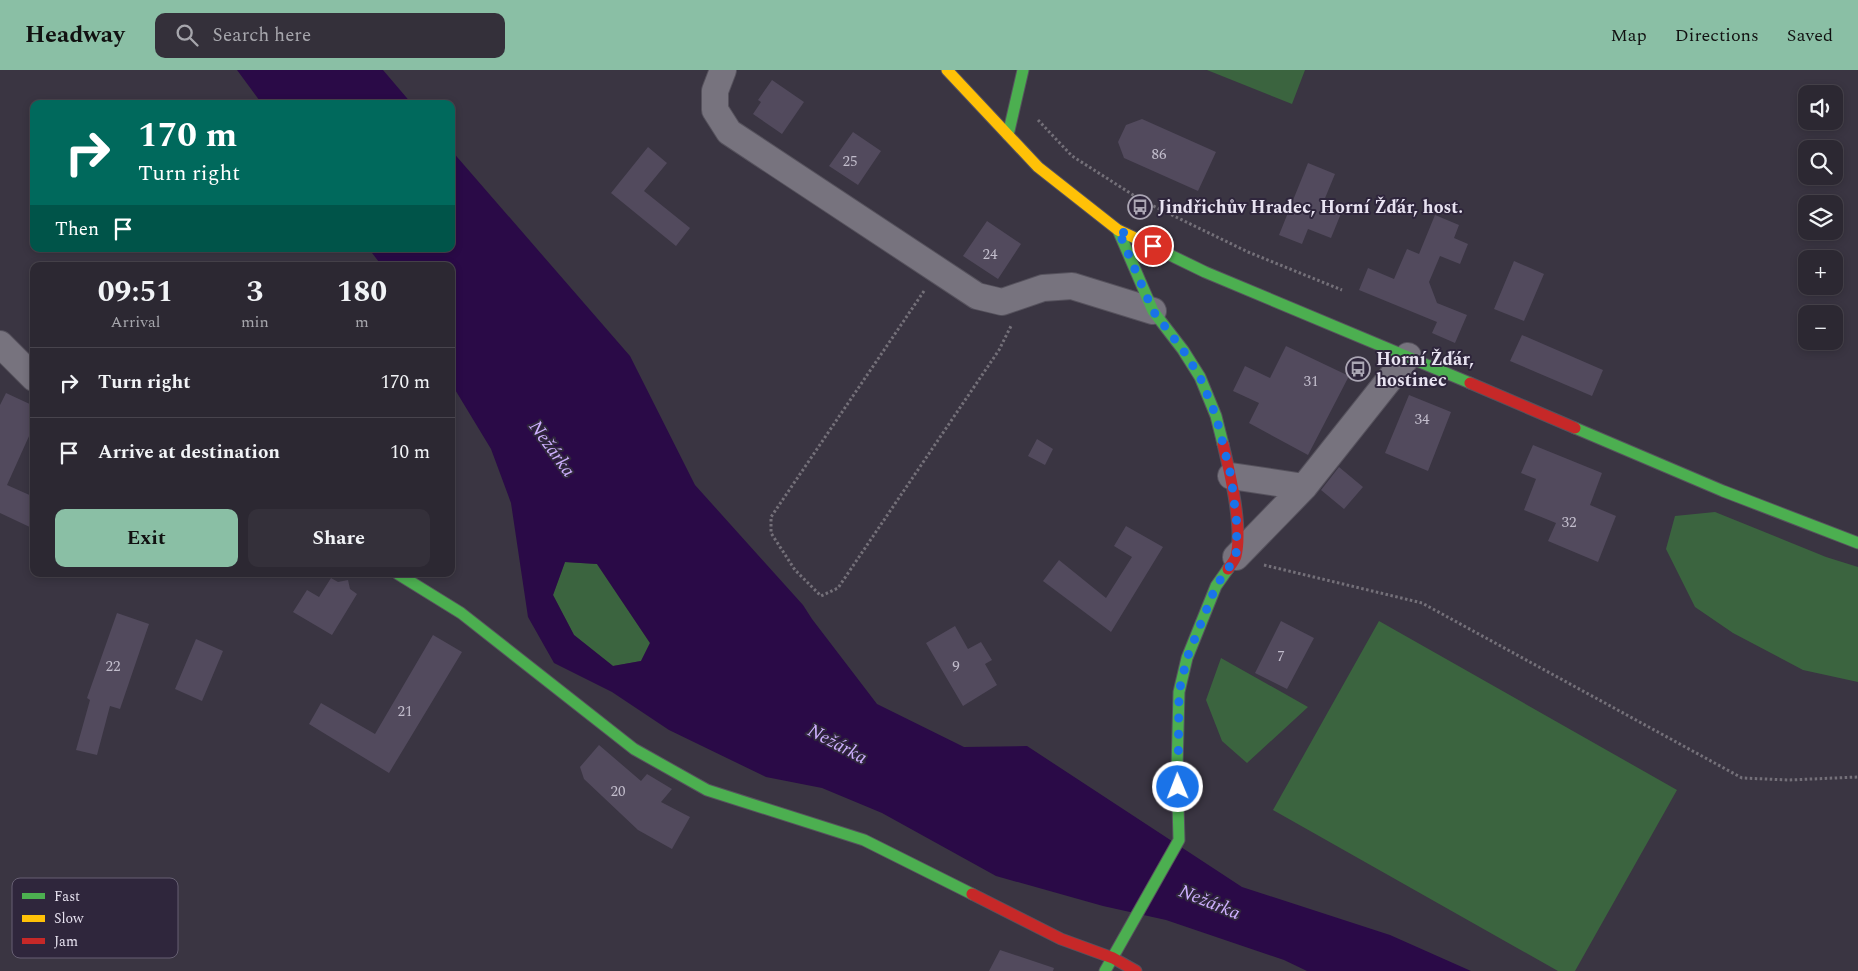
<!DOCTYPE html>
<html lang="en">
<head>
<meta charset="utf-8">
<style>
	body { margin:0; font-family:Spectral,serif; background:#34303a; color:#f1f3f6; height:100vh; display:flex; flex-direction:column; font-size:19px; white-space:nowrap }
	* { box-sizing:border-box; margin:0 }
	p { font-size:16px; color:#a6a6ac }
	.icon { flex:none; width:28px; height:28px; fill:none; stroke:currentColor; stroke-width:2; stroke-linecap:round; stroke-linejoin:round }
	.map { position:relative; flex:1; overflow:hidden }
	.panel { position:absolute; left:30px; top:192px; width:425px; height:315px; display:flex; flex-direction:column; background:#2c2832; border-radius:10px; box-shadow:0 2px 8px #0003,0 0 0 1px #48444d }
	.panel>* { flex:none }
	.guide { position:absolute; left:30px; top:30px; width:425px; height:152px; border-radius:10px; box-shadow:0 2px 8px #0003,0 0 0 1px #48444d; background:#00695c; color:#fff; overflow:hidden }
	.fabs { position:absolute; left:1798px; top:15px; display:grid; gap:10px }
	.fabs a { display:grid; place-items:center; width:45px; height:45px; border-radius:10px; background:#2c2832; box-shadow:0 2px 8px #0003,0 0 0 1px #48444d; font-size:25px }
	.pin { position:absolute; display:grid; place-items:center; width:42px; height:42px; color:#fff; margin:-21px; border:2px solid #fff; border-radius:50%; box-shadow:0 1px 5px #0007 }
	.me { position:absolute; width:55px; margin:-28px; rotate:359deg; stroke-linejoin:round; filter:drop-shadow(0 0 4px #0008) }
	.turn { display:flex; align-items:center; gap:18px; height:105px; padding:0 25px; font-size:22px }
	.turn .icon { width:65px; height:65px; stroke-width:2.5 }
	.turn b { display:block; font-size:35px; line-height:42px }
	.then { display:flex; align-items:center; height:48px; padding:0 25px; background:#0003; gap:10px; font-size:19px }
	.eta { display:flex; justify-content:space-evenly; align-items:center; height:85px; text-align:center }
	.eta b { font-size:30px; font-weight:700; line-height:35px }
	.button { display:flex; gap:10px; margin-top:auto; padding:10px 25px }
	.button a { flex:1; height:58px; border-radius:10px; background:#8abfa5; color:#111; font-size:20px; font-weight:700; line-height:58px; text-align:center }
	.button a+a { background:#34303a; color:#f1f3f6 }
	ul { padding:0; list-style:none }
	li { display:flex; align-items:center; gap:15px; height:70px; padding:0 25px; border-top:1px solid #48444d }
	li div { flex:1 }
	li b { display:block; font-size:19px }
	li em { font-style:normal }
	header { display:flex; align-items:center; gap:30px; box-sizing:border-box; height:70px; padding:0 25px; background:#8abfa5; color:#111 }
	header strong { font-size:24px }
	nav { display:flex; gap:28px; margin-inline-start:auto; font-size:18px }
	.search { width:350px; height:45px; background:#34303a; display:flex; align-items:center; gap:12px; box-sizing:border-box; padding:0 18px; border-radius:10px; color:#a6a6ac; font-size:19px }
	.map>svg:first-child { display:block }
	.green { fill:#3b643f }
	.water { fill:#2a0a47; fill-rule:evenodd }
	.building { fill:#524a5d }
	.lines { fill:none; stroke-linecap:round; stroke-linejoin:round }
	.street-casing { stroke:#56525d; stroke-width:28 }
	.fast-casing { stroke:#56525d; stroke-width:13 }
	.slow-casing { stroke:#56525d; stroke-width:13 }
	.jam-casing { stroke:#56525d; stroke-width:13 }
	.path { stroke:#747079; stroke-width:3; stroke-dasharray:2.5 2.5; stroke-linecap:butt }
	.street { stroke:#77737e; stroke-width:26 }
	.fast { stroke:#4caf50; stroke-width:11 }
	.slow { stroke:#ffc107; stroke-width:11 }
	.jam { stroke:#c62828; stroke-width:11 }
	.route { stroke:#1a73e8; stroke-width:9; stroke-dasharray:0 16.2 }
	.labels { text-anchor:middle; stroke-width:4; stroke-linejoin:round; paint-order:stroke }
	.number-label { font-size:15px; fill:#c2bdcc }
	.poi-label { font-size:18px; font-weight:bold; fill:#e8e3f1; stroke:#2f263c; text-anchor:start }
	.water-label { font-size:19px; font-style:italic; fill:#cdaffd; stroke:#2f263c }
	.key { fill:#2f263c; stroke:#665f72; stroke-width:1 }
	.key-label { font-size:14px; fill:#e8e3f1 }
</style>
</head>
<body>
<header>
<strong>Headway</strong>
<div class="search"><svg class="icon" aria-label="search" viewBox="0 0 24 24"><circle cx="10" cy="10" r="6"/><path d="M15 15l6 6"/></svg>Search here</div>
<nav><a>Map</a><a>Directions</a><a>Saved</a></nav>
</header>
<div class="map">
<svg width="1858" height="901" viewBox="0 0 1858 901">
	<rect width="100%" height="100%" fill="#3a3542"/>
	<path class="green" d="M1207,0H1305L1292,34Z
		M1715,442L1826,487L1858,497V612L1803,600L1733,563L1695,537L1666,479L1675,446Z
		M565,492L597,494L650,573L641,591L613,596L574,565L553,525Z
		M1379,551L1677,720L1575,901H1558L1273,740Z
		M1221,588L1308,637L1247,693L1222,671L1206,630Z"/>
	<path class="water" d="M237,0H383L412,34H262Z
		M451,80L630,286L695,415L803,535L812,549L877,634L964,677L1027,676L1242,817L1390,865L1471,901H1307L1284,890L1166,850L1103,836L996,806L882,743L822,718L766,707L669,660L612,622L554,593L528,547L511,433L491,379L451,313V196H382L369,179H451ZM565,492L597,494L650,573L641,591L613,596L574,565L553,525Z"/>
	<path class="building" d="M772,10L804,32L782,64L753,44L761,32L758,30Z
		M1142,49L1216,82L1198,121L1124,88L1118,72L1126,55Z
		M853,62L881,81L858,115L829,96Z
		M648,77L667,93L644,121L690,158L676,176L611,123Z
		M1308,93L1335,104L1323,133L1342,141L1331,168L1308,159L1302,174L1279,165Z
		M1435,145L1459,155L1454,168L1468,174L1460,194L1440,186L1429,212L1437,233L1467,245L1455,273L1432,263L1437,252L1359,220L1368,198L1394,209L1407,179L1419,184Z
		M987,151L1021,174L998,209L963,186Z
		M1514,191L1544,204L1524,251L1494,239Z
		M1522,265L1603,300L1592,326L1510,291Z
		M1286,276L1349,306L1308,385L1249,353L1259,333L1233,321L1245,296L1270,308Z
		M6,323L34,336V355L7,415L34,427V459L0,443V335Z
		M1409,325L1451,342L1428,401L1385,383Z
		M1037,369L1053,379L1045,395L1028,386Z
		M1533,375L1602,403L1590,435L1616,446L1598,492L1548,471L1556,453L1524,440L1536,409L1521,403Z
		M1339,397L1363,417L1344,439L1321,420Z
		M1126,456L1163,477L1111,562L1043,511L1059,490L1106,528L1132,487L1114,476Z
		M331,508L338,512L348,510L350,519L357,524L332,565L293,542L307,520L319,527Z
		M117,543L149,554L120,639L110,636L97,685L76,680L90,630L87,628Z
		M1281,551L1314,568L1287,619L1255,603Z
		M955,556L968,579L981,572L992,590L985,594L997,615L963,636L926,573Z
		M433,565L462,582L389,703L309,654L321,633L375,664Z
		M196,569L223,581L202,631L175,619Z
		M599,675L641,711L647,704L672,719L661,732L690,747L672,779L638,760L584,709L580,697Z
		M1000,880L1054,898L1053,901H989Z"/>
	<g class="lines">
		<g class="street-casing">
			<path id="street" d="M723,0L715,21V40L729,62L977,226L1002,232L1043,218L1072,216L1153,241
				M0,274L34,308
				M1231,406L1304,417
				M1236,487L1304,417L1408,286"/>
		</g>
		<g class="fast-casing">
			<path id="fast" d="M1008,65L1023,0
				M1118,160L1153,241L1183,280L1200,307L1216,346L1223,374
				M1133,167L1205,202L1470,313
				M1575,358L1723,421L1858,473
				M398,504L461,543L634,679L707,720L864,770L972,824
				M1105,901L1179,770L1177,699L1179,622L1187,588L1216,516L1228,499"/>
		</g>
		<g class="slow-casing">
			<path id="slow" d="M947,0L1038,97L1118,160L1133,167"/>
		</g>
		<g class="jam-casing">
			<path id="jam" d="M1470,313L1575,358
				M1223,374C1230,403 1243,457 1236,486C1235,490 1231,495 1228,499
				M972,824L1061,869L1113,888L1136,901"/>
		</g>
		<path class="path" d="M1038,50L1072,86L1141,130L1248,182L1342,220
			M924,221L771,447V463L795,500L821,526L838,518L999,280L1012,254
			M1264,495L1422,533L1742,708L1789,710L1858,707"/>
		<use href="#street" class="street"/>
		<use href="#fast" class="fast"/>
		<use href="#slow" class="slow"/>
		<use href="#jam" class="jam"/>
	</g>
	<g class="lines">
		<path class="route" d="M1153,176L1118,160L1153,241L1183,280L1200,307L1216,346L1231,406L1237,455L1236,487L1216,516L1187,588L1179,622L1178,717"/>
	</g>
	<defs>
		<g id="bus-ring" transform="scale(1.25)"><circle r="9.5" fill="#2f263c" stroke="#aba6b4" stroke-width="1.5"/><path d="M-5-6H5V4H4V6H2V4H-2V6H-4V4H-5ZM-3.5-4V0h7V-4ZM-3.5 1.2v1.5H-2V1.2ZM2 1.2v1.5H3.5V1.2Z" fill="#aba6b4"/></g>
	</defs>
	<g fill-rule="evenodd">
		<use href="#bus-ring" x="1140" y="137"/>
		<use href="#bus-ring" x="1358" y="299"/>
	</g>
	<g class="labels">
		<g class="number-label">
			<text x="1159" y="89">86</text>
			<text x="850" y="96">25</text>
			<text x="990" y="189">24</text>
			<text x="1311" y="316">31</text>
			<text x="1422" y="354">34</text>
			<text x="1569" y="457">32</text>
			<text x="1281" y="591">7</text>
			<text x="113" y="601">22</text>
			<text x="956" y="601">9</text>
			<text x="405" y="646">21</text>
			<text x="618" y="726">20</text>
		</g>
		<g class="poi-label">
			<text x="1158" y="143">Jindřichův Hradec, Horní Žďár, host.</text>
			<text x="1376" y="295">Horní Žďár,<tspan x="1376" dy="21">hostinec</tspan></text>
		</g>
		<g class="water-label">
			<text transform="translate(553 378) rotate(54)" y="7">Nežárka</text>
			<text transform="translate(838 673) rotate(28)" y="7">Nežárka</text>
			<text transform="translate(1210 831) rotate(22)" y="7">Nežárka</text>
		</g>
	</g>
	<rect x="12" y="808" width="166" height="80" rx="8" class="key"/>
	<rect x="22" y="823" width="23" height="6" fill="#4caf50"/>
	<rect x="22" y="845" width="23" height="7" fill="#ffc107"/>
	<rect x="22" y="868" width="23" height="6" fill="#c62828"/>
	<g class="key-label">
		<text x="54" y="831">Fast</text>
		<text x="54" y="853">Slow</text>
		<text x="54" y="876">Jam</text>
	</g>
</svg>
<div class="fabs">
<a><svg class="icon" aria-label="sound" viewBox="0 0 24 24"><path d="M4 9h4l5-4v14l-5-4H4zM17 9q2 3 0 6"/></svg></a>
<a><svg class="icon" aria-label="search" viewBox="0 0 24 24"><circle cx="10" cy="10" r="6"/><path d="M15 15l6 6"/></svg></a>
<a><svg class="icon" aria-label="layers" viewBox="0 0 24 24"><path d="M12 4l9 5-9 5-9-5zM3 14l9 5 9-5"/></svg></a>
<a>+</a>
<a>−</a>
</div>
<div class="pin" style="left:1153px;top:176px;background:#d93025"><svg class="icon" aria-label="arrive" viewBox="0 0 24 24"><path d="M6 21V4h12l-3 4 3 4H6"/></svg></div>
<svg class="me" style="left:1178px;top:717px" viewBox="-20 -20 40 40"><circle r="17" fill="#1a73e8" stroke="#fff" stroke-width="3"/><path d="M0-11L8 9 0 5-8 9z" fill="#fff"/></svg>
<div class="guide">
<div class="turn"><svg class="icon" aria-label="right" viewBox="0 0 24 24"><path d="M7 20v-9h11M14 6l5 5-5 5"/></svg><div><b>170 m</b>Turn right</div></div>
<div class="then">Then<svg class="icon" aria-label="arrive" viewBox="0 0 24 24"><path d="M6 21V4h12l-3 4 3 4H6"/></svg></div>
</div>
<section class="panel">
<div class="eta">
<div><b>09:51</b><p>Arrival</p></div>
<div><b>3</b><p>min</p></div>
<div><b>180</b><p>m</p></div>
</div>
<ul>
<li><svg class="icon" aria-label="right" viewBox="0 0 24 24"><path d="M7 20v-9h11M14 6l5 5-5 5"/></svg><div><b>Turn right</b></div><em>170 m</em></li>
<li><svg class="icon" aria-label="arrive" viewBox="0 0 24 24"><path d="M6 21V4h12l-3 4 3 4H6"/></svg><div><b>Arrive at destination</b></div><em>10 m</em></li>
</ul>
<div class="button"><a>Exit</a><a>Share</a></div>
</section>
</div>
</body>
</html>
